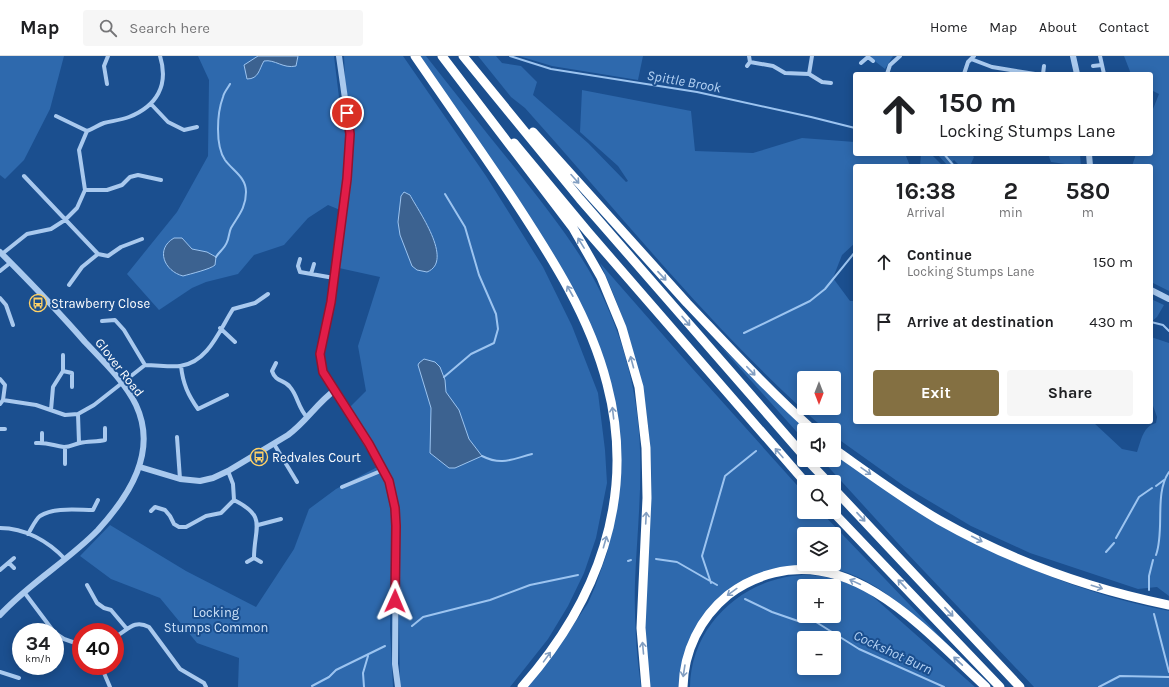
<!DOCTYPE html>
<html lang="en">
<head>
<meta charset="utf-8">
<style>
	body { margin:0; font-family:Karla,sans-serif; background:#f6f6f6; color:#202124; height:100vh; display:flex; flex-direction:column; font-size:15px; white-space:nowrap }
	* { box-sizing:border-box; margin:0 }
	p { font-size:13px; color:#757577 }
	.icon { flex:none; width:22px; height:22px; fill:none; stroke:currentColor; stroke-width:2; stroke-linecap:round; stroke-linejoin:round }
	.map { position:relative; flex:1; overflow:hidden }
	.drawer { position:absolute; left:853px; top:108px; width:300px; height:260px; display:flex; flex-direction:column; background:#fff; border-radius:4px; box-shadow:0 2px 10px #0003 }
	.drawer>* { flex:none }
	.banner { position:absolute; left:853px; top:16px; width:300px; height:84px; border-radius:4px; box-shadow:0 2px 10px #0003; background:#fff; color:#202124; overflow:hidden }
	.needle { width:26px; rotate:180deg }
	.tools { position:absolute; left:797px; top:315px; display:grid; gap:8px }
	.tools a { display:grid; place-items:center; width:44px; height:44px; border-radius:4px; background:#fff; box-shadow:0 2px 10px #0003; font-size:20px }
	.speed { position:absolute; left:12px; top:567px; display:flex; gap:8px; font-size:20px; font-weight:700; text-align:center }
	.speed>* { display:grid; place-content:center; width:52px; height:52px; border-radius:50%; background:#fff; box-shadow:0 2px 10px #0003; line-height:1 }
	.speed small { font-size:10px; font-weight:400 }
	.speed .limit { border:6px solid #d22; background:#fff; color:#111 }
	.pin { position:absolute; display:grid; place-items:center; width:34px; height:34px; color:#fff; margin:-17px; border:2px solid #fff; border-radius:50%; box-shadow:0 1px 4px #0007 }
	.me { position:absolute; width:44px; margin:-22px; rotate:1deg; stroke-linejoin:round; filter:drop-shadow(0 0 3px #0008) }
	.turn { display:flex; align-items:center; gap:14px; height:84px; padding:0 20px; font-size:18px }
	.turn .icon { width:52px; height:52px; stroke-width:2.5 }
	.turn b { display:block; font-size:28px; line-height:34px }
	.eta { display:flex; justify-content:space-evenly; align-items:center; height:68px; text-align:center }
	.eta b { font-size:24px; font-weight:700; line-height:28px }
	.cta { display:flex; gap:8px; margin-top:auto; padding:8px 20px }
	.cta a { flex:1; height:46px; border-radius:4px; background:#847042; color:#fff; font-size:16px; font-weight:700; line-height:46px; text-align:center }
	.cta a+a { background:#f6f6f6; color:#202124 }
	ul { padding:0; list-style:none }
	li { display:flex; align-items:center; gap:12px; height:60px; padding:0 20px }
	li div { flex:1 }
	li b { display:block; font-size:15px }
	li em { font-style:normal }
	header { display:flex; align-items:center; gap:24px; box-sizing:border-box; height:56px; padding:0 20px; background:#fff; border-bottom:1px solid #e0e0e0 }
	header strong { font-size:19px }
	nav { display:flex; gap:22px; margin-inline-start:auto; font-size:14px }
	.search { width:280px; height:36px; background:#f6f6f6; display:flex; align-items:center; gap:10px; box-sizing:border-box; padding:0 14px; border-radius:4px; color:#757577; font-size:15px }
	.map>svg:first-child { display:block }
	.green { fill:#2e69ad; fill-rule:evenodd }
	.water { fill:#3c6290; stroke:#9cc4f0 }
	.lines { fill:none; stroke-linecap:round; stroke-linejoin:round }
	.stream { stroke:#9cc4f0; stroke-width:2 }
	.minor { stroke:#a9c9ee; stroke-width:4 }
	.tertiary { stroke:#a9c9ee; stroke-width:6 }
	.motorway { stroke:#fff; stroke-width:9 }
	.oneway { stroke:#829ec1 }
	.route-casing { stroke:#92132f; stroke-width:10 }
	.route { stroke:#e11d48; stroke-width:7 }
	.labels { text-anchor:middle; stroke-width:4; stroke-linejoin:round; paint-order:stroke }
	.poi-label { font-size:13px; fill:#fff; stroke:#1b4f8f; text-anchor:start }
	.street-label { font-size:13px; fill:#fff; stroke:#1b4f8f }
	.park-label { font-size:13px; fill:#cfe3fa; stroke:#1b4f8f }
	.water-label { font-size:14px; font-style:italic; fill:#b5d3f5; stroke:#1b4f8f }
</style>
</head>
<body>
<header>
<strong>Map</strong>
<div class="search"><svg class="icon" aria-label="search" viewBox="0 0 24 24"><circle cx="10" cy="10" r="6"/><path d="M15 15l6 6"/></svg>Search here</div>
<nav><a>Home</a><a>Map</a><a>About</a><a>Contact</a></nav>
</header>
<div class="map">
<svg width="1169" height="631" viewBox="0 0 1169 631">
	<rect width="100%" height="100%" fill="#1b4f8f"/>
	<path class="green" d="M0,0H64L50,53L24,104L5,123L0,119Z
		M198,0H334L341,58L350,60L345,24L344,0H403L486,120L543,211L572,270L598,337L605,394L607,427L596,482L584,517L568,550L548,583L510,631H400L398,504L391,505L390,573L393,631H238L239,602L197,587L160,542L111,523L80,500L110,469L186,515L256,551L294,493L309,453L336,433L383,408L349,352L366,335L358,290L380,221L339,212L345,156L328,149L308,162L284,189L254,199L238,218L206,226L192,232L159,254L127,218L177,156L208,100L209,24Z
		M419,0H426C455,37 485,75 515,112C540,144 566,176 587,211C616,260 635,320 639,376C643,427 637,476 635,526C634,561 636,596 641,631H528L576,565L588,547L595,531L607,497L615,463L619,392L586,259Z
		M478,0H496L502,7L521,10L537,26L533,39L588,87L626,126L628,125L618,110L580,76L582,34L691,55L695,95L753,97L802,82L855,86V98H903L906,100L910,110H855V187L842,199L833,222L850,245H855V366H1093L1122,393L1137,396C1141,385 1143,370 1156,367L1157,361L1151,344V281L1169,287V540L1157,531L1138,533L1030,497L971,470L904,430L834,380V374H826C715,278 623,161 525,52L511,41ZM804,322H834V352H804Z
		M519,0H643L638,24L552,10Z
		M871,0H893L885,13L872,3Z
		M1124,0H1169V235L1151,226V110H1132L1136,98H1151V58L1159,38L1151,34V18H1131Z
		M921,98H931L943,110H920Z
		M937,98H956L957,100L971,98L974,101L970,110H960L954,104L948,110Z
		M1048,98H1080L1081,110H1065V108L1051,106Z
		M600,207L692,312L804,437V456H821L952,593C897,547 858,498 778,512L706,557L680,631H649C648,607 644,582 644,558C644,509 653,459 651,409C649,338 630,272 600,207ZM804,478H834V508H804Z
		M1151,243L1164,249L1157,261L1151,266Z
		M720,290L808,374H804V384Z
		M834,396L979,489C1040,519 1102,542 1169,555V631H1034L905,495L822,404H834Z
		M803,519C828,519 848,526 870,538L975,631H690C691,569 743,522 803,519ZM804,530H834V560H804ZM804,582H834V612H804Z"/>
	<path class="water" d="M258,0H298L296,10C283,13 275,3 264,5C259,13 259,23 247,23L244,9Z
		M404,136L410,139C417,153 455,205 427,216L417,214L412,210L400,179L398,166L401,140Z
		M174,182H182L192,193L207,196L216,201L215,209C211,213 190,218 183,220C164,215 155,193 174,182Z
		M424,303L435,306L440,311L445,324L446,336L459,354L469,383L482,400L455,412H449L430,397L431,352L418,309L419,307Z"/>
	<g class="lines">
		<path class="stream" d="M510,0L551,13L697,36L811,61L855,72
			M944,98L954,110
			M930,110L940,109
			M216,201C219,196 225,192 227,186C229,182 229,176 231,172C238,160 246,152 246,136C246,121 233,115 225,104C215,89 217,57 223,41C224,36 228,32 230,28
			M1151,266L1163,269L1169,275
			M744,277L810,245L825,233L855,196
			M444,321L471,298L494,287L498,273L496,258L479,219L465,171L445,138
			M482,400C502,410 512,403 532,398
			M1156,430L1164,424
			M1116,482L1139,441L1152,432
			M1106,496L1114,487
			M1156,499C1165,475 1154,437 1169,416
			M656,503L677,506L717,529
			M628,505L631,504
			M711,527L702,500L725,420L756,395
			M1149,534V520L1153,504
			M745,543L772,556L798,565L816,566L859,593L944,631
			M1154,558L1169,616
			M412,570L423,561L490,544L530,529L578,519
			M312,630L329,621L336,614L385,590
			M364,631L363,617L368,600
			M1099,631L1120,620L1169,621"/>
		<path class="minor" d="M1100,0L1104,18
			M971,3L992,11L1035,18
			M750,6L773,10L785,17L809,18L822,26L831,27
			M861,7L868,1L873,5
			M747,10L750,6L749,0
			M1093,10L1102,9
			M809,18L812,0
			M887,18L890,9L900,0
			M964,18L968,6L974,0
			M1043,18L1044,10
			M107,28L104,10L108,0
			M151,48L168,66L184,74L197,71
			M56,60L87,75
			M24,120L98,198L108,200L121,191L142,183
			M85,134H107L122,129L130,121L138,119L161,124
			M2,198L27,178L51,173L65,164L77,152L85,134L79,94L87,75C93,73 98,69 104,67C112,65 121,64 129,61C157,50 169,29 160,0
			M300,203L298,210L300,216L334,222
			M0,215L10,207
			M311,218L314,208
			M69,229L82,211L98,198
			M0,242L6,249L13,269
			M102,265L115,264L124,274L145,309
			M220,272L235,286
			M276,307L272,315C276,327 284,323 290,331C298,340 298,352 307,361
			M181,310C183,328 188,339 198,353L227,339
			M63,315L72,317V331
			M0,323L5,329L3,344L0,348
			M3,344L36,349L65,359L78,358L94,349L145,309C157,309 169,311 180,310C208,307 220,273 233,253L255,247L268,238
			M51,354L53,331L63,315V299
			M78,358L79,387
			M0,373H5
			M177,381L180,423
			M42,386V377
			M36,387C48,386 54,390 64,391C71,391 74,388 80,387C88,385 97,386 105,384V372
			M274,388L297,426
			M65,408V391
			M342,431L383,414
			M234,444C268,461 254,471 254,502
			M151,455L155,451L165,454L170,460L174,468L179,471H186L206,460L221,457L234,444L233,428L228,415
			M258,469L281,463
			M0,472C25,472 48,485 65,503
			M28,478C32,472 35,464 40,460C54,451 77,454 93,454L98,444
			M247,506L254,502L261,506
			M9,507L14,512
			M0,514L14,502
			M87,529L97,547L104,552L111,554L127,573
			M24,536L54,576
			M55,577L64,583L81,589
			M115,581C128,574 134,563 149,571L180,613L204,627L206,631
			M101,610L110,631
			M0,616L19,622"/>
		<path class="tertiary" d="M339,0L350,78L349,99L331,246L320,298L323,316L383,414L392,437L396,470L395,608L398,631
			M1073,0L1077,18
			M1089,98L1090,110
			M0,196C29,225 58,255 85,286C103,305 125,326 136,349C158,396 129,440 98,474C68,505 29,527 0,559
			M1151,234L1169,243
			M140,411L180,423L200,425L213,422L228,415L288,379C306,366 317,347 335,334"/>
		<path class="motorway" d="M415,0C448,48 482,96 514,144C552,202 590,261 607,328C637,442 597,546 522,631
			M442,0L573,172L601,221L622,272L639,331L646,392L647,442L641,572L646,631
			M463,0L580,143L804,400
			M533,76C584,133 635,190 687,247C728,290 768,334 813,374
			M514,87L588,176L805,426
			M834,393C868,417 903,443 939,464C1010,504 1090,533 1169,549
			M807,404L828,426
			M834,433L1020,631
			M833,456L1000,631
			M683,631C684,595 700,562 728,539C742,528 758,521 774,517C859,495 930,580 986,631"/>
	</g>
	<defs><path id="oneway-shaft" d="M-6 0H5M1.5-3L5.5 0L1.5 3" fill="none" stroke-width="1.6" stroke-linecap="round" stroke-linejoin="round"/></defs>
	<g class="oneway">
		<use href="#oneway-shaft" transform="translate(575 123) rotate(48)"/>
		<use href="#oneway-shaft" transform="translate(581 187) rotate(-122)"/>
		<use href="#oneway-shaft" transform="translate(662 220) rotate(47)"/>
		<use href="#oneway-shaft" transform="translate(570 235) rotate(-119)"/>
		<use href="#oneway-shaft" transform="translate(686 265) rotate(49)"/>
		<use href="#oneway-shaft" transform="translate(632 306) rotate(-105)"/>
		<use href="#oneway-shaft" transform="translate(751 315) rotate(46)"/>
		<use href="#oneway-shaft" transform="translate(613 357) rotate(-97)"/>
		<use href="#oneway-shaft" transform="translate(779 397) rotate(-131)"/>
		<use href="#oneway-shaft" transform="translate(866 415) rotate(35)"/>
		<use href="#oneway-shaft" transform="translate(861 461) rotate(47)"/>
		<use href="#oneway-shaft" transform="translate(646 462) rotate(-87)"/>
		<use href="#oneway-shaft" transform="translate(977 483) rotate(27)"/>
		<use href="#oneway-shaft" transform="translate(605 486) rotate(-74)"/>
		<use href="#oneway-shaft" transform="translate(855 526) rotate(-155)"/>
		<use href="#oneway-shaft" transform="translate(902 528) rotate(-133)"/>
		<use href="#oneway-shaft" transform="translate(1097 531) rotate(17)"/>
		<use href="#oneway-shaft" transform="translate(732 536) rotate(144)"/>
		<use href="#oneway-shaft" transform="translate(949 556) rotate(47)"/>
		<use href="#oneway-shaft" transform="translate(643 592) rotate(-95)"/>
		<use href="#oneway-shaft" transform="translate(547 601) rotate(-54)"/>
		<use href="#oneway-shaft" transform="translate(958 605) rotate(-137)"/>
		<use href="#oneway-shaft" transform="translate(684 615) rotate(99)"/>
	</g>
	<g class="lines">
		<g class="route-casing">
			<path id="route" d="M347,57L350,78L347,123L331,246L320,298L323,316L369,388L389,425L395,452L396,470L395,545"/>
		</g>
		<use href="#route" class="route"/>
	</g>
	<defs>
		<g id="bus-ring" transform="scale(0.9)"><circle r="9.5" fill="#1b4f8f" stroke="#ffd166" stroke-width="1.5"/><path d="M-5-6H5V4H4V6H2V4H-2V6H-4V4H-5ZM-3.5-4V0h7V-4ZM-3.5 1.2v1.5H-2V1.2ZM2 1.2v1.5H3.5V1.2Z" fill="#ffd166"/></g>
	</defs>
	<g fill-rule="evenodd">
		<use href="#bus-ring" x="38" y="247"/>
		<use href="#bus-ring" x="259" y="401"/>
	</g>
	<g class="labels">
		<g class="poi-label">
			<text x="51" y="252">Strawberry Close</text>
			<text x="272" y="406">Redvales Court</text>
		</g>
		<g class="street-label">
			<text transform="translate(120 311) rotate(52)" y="5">Glover Road</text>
		</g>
		<g class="park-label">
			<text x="216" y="561">Locking<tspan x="216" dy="15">Stumps Common</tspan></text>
		</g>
		<g class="water-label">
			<text transform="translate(684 25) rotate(10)" y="5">Spittle Brook</text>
			<text transform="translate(893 596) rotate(25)" y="5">Cockshot Burn</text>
		</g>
	</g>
</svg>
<div class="tools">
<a><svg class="needle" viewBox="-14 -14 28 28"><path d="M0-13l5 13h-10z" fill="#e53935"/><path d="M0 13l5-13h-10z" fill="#757577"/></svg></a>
<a><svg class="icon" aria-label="sound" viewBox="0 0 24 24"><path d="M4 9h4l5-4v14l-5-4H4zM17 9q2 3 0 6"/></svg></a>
<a><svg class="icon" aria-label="search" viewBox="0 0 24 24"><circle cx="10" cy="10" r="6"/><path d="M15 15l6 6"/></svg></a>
<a><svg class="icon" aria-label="layers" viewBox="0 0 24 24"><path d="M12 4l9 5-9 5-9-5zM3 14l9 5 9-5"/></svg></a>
<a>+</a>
<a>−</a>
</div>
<div class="speed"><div>34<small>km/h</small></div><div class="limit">40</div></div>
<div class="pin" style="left:347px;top:57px;background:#d93025"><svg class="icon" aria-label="arrive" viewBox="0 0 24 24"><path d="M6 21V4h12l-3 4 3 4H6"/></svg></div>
<svg class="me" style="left:395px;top:545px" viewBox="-20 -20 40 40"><path d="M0-17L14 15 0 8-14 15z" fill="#e11d48" stroke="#fff" stroke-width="4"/></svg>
<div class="banner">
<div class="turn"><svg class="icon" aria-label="ahead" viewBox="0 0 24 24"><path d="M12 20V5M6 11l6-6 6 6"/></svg><div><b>150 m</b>Locking Stumps Lane</div></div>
</div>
<section class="drawer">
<div class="eta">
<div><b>16:38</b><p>Arrival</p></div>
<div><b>2</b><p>min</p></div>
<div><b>580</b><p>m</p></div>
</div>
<ul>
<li><svg class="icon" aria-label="ahead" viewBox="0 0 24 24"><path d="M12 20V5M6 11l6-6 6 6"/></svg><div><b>Continue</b><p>Locking Stumps Lane</p></div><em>150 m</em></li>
<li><svg class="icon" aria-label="arrive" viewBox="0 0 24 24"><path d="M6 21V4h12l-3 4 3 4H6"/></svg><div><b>Arrive at destination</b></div><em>430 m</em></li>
</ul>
<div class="cta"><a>Exit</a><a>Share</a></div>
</section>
</div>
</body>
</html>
